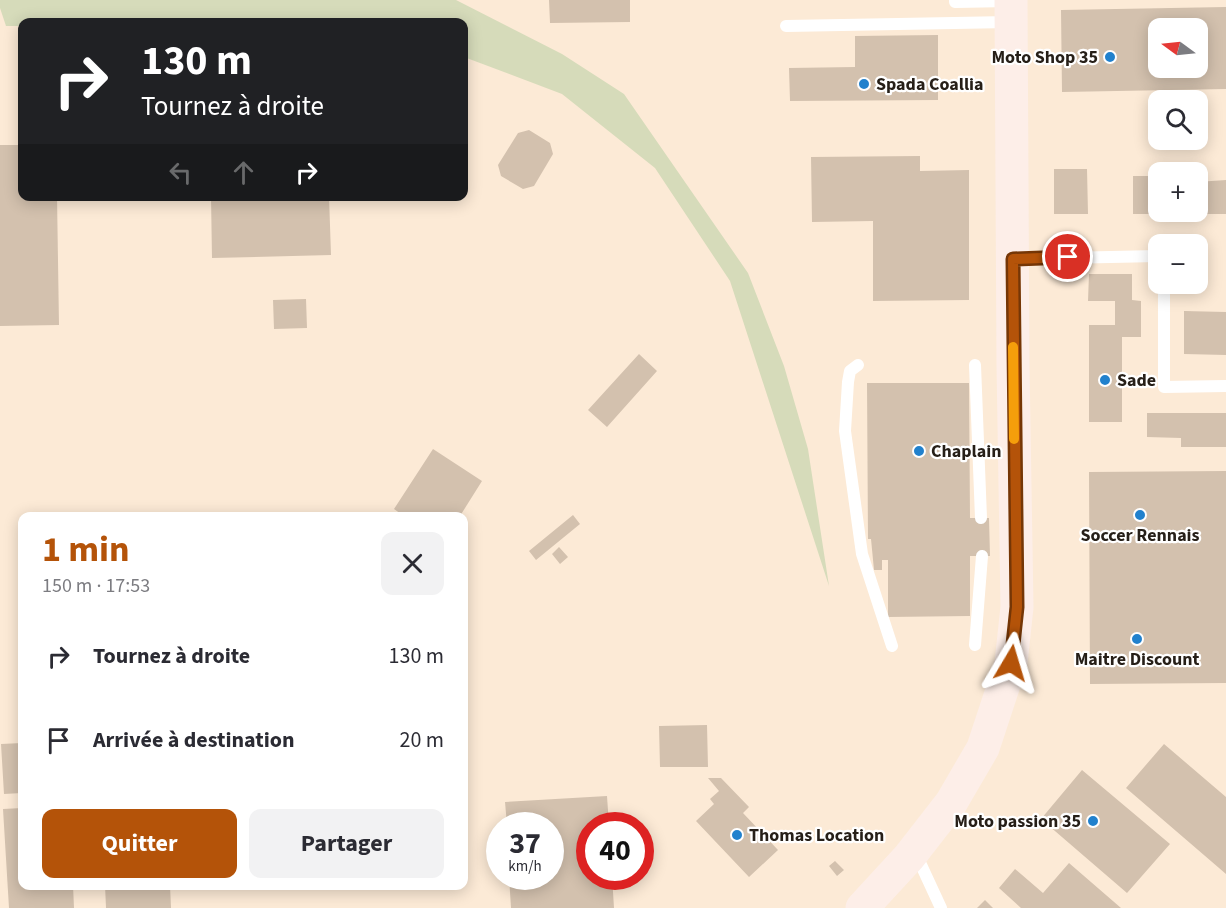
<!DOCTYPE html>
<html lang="fr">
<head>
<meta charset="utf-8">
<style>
	body { margin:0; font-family:"Source Sans 3",sans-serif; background:#f2f2f3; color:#2b2b33; height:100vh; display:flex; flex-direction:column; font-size:22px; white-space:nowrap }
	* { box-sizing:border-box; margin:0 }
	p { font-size:20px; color:#7c7c81 }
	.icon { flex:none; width:33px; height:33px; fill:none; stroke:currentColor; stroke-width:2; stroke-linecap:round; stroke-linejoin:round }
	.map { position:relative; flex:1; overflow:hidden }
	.panel { position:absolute; left:18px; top:512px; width:450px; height:378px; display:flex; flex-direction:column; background:#fff; border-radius:12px; box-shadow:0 3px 15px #0003 }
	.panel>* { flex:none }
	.top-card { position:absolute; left:18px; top:18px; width:450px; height:183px; border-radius:12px; box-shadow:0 3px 15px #0003; background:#202124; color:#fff; overflow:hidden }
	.needle { width:39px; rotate:285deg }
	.controls { position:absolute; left:1148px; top:18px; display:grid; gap:12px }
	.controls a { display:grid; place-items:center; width:60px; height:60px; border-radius:12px; background:#fff; box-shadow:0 3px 15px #0003; font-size:30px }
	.speed { position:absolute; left:486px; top:812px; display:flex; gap:12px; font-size:30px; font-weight:700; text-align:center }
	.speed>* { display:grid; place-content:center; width:78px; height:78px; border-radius:50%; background:#fff; box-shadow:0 3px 15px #0003; line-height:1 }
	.speed small { font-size:15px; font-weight:400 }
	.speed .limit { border:9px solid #d22; background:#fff; color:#111 }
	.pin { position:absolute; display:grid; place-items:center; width:51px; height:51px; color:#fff; margin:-26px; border:3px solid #fff; border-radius:50%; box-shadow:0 2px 6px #0007 }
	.me { position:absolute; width:66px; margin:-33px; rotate:7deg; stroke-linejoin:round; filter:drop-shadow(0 0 4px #0008) }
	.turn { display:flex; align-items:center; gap:21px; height:126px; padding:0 24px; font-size:27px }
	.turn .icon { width:78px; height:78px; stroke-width:2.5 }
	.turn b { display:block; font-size:42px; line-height:51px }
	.lanes { display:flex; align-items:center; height:57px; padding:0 24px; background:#0003; justify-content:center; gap:30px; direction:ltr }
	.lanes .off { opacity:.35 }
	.round { display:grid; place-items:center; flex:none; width:63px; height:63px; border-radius:12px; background:#f2f2f3 }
	.summary { display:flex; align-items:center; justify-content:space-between; height:102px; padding:0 24px }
	h1 { font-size:36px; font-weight:700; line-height:45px; color:#b45309 }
	.action { display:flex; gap:12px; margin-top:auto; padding:12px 24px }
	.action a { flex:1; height:69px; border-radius:12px; background:#b45309; color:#fff; font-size:24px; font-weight:700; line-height:69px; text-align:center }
	.action a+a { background:#f2f2f3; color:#2b2b33 }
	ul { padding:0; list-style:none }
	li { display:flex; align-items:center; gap:18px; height:84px; padding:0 24px }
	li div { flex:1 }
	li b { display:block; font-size:22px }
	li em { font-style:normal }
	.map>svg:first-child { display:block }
	.green { fill:#d6dbba }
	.building { fill:#d3c1ae; fill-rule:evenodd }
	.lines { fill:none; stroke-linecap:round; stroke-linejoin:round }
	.lane { stroke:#fff; stroke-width:12 }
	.secondary { stroke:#fdeee8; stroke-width:33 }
	.route-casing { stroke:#753606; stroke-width:15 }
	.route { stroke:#b45309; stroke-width:10 }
	.slow { stroke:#f59e0b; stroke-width:10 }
	.poi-dot { fill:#2181cd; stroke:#fff; stroke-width:2 }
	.labels { text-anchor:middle; stroke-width:4.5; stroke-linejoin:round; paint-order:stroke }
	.poi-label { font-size:18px; font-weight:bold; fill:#261f18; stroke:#fff; text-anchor:start }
</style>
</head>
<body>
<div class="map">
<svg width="1226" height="908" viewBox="0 0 1226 908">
	<rect width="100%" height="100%" fill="#fcead6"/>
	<path class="green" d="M0,0H456L562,54L624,94L748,273L784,366L808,449L829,586L730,281L655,168L562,94L464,57V22H22V26H6L0,8Z"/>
	<path class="building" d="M549,0H630V22L550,23Z
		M1226,7V89L1062,92L1061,10ZM1158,28H1197V68H1158Z
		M938,35V100L790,101L789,68L855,67V36Z
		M529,130L550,143L553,154L534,186L523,189L501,176L498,165L518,133Z
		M0,145H22V196H57L59,325L0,326Z
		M920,156V171L969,170V300L873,301V221L812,222L811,157Z
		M1054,169H1087L1088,214H1054Z
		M1133,176H1158V212H1197V182L1226,180V214H1133Z
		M211,196H329L331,255L212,258Z
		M1089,274H1132V300L1141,301V337H1122V422H1089V325H1115V301H1088Z
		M306,299L307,328L274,329L273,300Z
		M1184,311L1226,312V355L1184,354Z
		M639,354L657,371L607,427L588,410Z
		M867,383H969L970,518H989L990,556H970V616L888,617V560H882V570H874L871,539H868Z
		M1147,413H1226V447H1181V438L1147,437Z
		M433,449L482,481L460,516H404L394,509Z
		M1226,471V683L1090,684L1089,472Z
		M573,515L580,524L536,560L529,551Z
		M559,547L568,557L560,564L552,554Z
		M707,725L708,767H660L659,726Z
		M22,743V793L4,794L1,744Z
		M1164,744L1226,797V874L1126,788Z
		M1082,770L1170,844L1127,893L1041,819Z
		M708,778H721L749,807L743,813L778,850L749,877L696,821L714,804L710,799L719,791Z
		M607,796L609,825H590V876H612L614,908H511L509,876H550V825H507L505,802Z
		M22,808V885H73L74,908H9L3,809Z
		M835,861L844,870L837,876L829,866Z
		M1069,863L1121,908H1021L999,888L1015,869L1043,893Z
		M105,885H170L171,908H106Z
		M985,900L993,908H977Z"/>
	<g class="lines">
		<path class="lane" d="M955,0V2L1010,1
			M786,26L1010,22
			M1014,259L1158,256
			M1164,284V387L1226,386
			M858,365L850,371L848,382L845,431L862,554L892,646
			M975,365L981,518
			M975,645L982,556
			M916,854L941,908"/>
		<path class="secondary" d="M862,908L909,857L951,803L983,748L1011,663L1017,607L1013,365L1011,0"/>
	</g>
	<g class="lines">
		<g class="route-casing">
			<path id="route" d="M1011,663L1017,607L1013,259L1068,257"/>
		</g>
		<use href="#route" class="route"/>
		<path class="slow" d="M1013,347L1014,439"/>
	</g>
	<g class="poi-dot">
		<circle cx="1110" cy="57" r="6"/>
		<circle cx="864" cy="84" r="6"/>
		<circle cx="1105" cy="380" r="6"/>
		<circle cx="919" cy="451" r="6"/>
		<circle cx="1140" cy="515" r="6"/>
		<circle cx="1137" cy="639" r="6"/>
		<circle cx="1093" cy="821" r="6"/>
		<circle cx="737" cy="835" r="6"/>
	</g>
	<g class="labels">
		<g class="poi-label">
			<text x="1098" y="63" text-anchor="end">Moto Shop 35</text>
			<text x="876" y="90">Spada Coallia</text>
			<text x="1117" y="386">Sade</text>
			<text x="931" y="457">Chaplain</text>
			<text x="1140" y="541" text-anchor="middle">Soccer Rennais</text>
			<text x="1137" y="665" text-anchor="middle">Maitre Discount</text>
			<text x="1081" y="827" text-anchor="end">Moto passion 35</text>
			<text x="749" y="841">Thomas Location</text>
		</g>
	</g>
</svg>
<div class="controls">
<a><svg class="needle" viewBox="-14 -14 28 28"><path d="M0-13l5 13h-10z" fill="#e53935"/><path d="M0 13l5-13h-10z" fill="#7c7c81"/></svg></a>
<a><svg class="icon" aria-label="search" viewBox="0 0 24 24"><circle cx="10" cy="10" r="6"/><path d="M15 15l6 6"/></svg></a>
<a>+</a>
<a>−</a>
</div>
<div class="speed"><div>37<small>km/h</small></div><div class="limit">40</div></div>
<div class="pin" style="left:1068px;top:257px;background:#d93025"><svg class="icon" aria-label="arrive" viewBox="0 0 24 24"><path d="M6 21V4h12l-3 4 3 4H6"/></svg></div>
<svg class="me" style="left:1011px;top:663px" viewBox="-20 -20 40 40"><path d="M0-17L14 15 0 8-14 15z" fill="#b45309" stroke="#fff" stroke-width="4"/></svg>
<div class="top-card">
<div class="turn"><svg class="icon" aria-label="right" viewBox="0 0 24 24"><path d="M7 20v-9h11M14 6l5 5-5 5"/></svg><div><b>130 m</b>Tournez à droite</div></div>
<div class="lanes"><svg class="icon off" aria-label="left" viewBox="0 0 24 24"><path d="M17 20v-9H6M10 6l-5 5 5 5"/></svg><svg class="icon off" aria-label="ahead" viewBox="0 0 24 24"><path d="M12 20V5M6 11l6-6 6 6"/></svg><svg class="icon" aria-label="right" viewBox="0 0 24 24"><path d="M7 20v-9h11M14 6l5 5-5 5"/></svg></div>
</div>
<section class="panel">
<div class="summary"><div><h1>1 min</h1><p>150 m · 17:53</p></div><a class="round"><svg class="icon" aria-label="close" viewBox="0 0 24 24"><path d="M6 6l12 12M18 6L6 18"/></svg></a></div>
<ul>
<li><svg class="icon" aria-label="right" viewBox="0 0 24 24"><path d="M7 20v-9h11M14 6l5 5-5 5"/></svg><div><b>Tournez à droite</b></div><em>130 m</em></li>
<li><svg class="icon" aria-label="arrive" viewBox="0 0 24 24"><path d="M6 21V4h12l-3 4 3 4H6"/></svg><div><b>Arrivée à destination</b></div><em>20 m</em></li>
</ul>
<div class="action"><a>Quitter</a><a>Partager</a></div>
</section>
</div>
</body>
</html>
